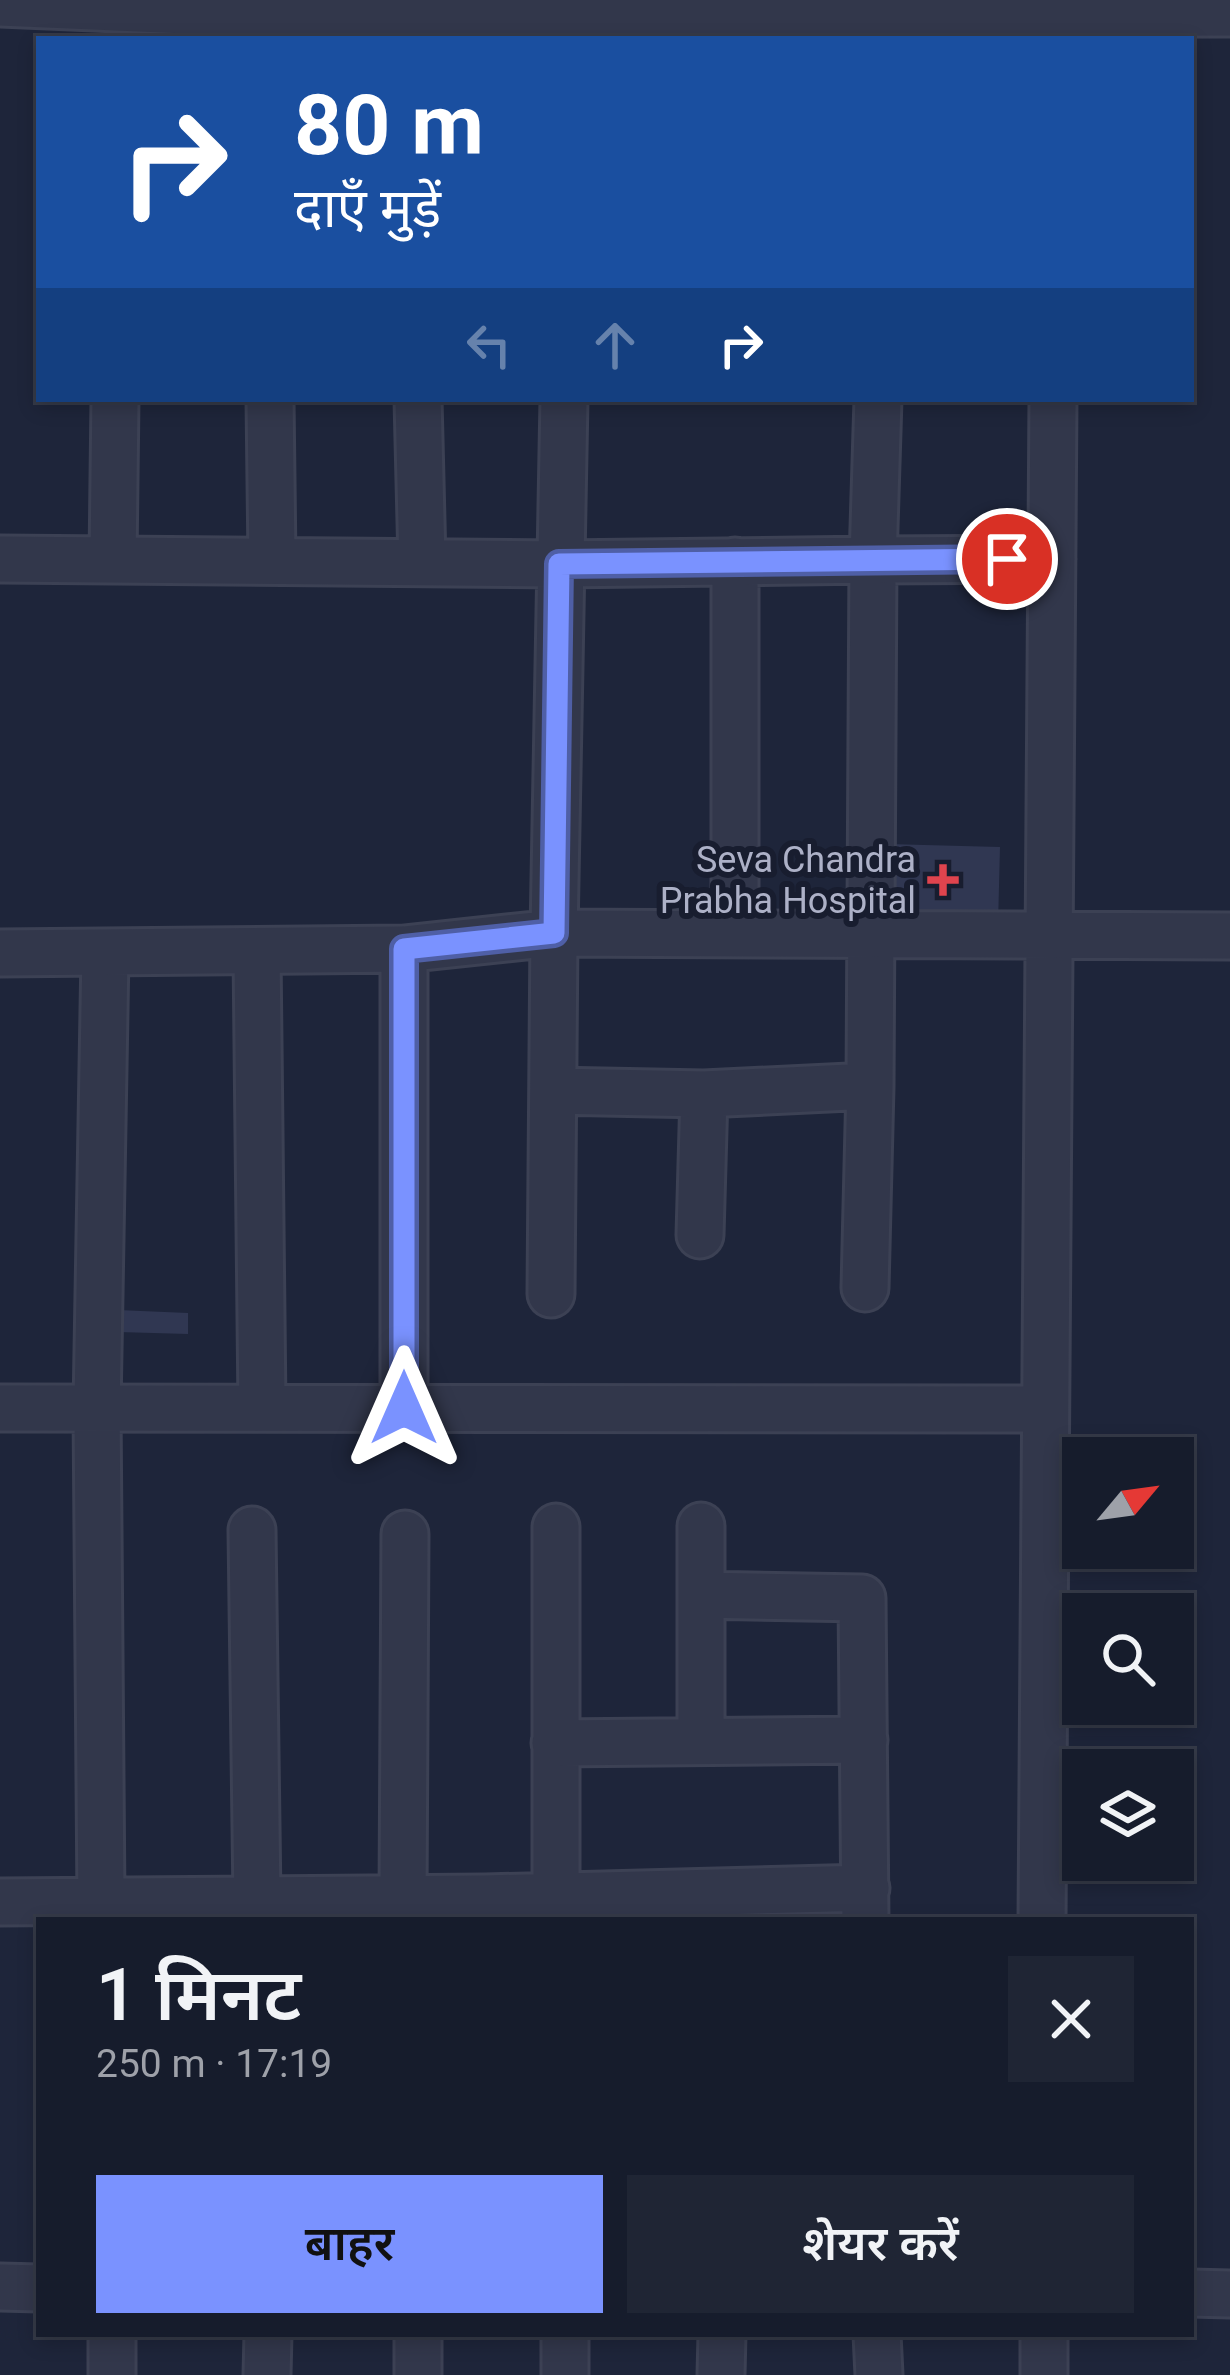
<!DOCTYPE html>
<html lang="hi">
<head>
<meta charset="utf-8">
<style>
	body { margin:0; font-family:Roboto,"Noto Sans Devanagari",sans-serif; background:#1f2534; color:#f1f3f6; height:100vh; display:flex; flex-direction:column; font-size:45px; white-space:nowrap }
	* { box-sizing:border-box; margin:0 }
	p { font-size:39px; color:#9ea1a9 }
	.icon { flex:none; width:66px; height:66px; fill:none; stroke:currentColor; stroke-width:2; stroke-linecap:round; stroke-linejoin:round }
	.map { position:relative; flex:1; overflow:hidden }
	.drawer { position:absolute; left:36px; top:1917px; width:1158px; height:420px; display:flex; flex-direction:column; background:#161c2c; border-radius:0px; box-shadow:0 6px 18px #0003,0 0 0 3px #353a48 }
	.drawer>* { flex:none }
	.top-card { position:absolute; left:36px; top:36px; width:1158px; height:366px; border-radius:0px; box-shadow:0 6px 18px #0003,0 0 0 3px #353a48; background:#1a4fa0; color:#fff; overflow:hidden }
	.needle { width:78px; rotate:61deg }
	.controls { position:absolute; left:1062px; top:1437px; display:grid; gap:24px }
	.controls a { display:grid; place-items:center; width:132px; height:132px; border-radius:0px; background:#161c2c; box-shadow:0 6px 18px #0003,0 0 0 3px #353a48; font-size:60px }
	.pin { position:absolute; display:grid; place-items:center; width:102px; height:102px; color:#fff; margin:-51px; border:6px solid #fff; border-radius:50%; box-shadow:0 3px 12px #0007 }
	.me { position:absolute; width:132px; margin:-66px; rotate:0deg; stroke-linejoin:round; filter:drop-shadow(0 0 9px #0008) }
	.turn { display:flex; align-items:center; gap:42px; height:252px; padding:0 60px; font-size:54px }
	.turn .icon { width:156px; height:156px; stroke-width:2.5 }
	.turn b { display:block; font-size:84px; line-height:102px }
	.lanes { display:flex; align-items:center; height:114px; padding:0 60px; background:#0003; justify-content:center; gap:60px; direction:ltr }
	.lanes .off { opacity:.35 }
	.round { display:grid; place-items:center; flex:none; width:126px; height:126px; border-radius:0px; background:#1f2534 }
	.head { display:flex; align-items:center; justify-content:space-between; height:204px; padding:0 60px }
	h1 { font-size:72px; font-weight:600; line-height:90px }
	.action { display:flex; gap:24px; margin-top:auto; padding:24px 60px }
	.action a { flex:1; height:138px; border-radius:0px; background:#7a92ff; color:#111; font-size:48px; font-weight:600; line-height:138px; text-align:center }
	.action a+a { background:#1f2534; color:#f1f3f6 }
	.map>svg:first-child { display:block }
	.building { fill:#303752 }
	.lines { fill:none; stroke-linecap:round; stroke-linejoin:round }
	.street-casing { stroke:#3c4154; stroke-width:51 }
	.street { stroke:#32374b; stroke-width:45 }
	.route-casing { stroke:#4f5fa6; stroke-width:30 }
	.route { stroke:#7a92ff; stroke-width:21 }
	.health-dot { fill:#e0444e; stroke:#181d2f; stroke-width:4.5 }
	.labels { text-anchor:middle; stroke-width:12; stroke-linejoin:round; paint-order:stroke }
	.poi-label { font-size:36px; fill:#adb1c7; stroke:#181d2f; text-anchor:end }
</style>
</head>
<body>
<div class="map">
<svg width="1230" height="2375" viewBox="0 0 1230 2375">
	<rect width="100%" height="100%" fill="#1e253a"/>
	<path class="building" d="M887,844L1000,847L998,925L886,923Z
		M118,1310L188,1313V1334L118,1332Z"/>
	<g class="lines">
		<g class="street-casing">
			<path id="street" d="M0,3L424,21L778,14L1230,13
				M115,399L113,560L559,564L873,560L870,1086L704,1094L700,1235
				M270,399L272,561
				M418,399L422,562
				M564,399L554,933L1230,936
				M878,399L873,560L1052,559
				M0,559L113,560
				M735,933V561
				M404,949V1409
				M257,952L262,1408
				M0,953L404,949L554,933L551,1294
				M553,1091L704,1094
				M865,1288L870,1086
				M0,1408L1045,1409
				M252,1530L257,1900
				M701,1595L862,1598L865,1920
				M701,1741V1526
				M555,1743L864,1740
				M403,1899L405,1534
				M0,1902L485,1898L866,1888
				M101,1902L97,1408L105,954
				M556,1920V1527
				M1042,1920L1053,399
				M0,2287L39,2288
				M1191,2293L1230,2294
				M565,2334V2375
				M877,2334L879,2375
				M1044,2334V2375
				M112,2375V2334
				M267,2375L268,2334
				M418,2375V2334
				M721,2375L722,2334"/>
		</g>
		<use href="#street" class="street"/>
	</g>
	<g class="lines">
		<g class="route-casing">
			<path id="route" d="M404,1408V949L554,933L559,564L1007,559"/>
		</g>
		<use href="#route" class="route"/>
	</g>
	<path class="health-dot" d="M937 862h12v12h12v12h-12v12h-12v-12h-12v-12h12z"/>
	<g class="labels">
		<g class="poi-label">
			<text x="916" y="872">Seva Chandra<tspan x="916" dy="41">Prabha Hospital</tspan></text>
		</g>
	</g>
</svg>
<div class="controls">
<a><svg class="needle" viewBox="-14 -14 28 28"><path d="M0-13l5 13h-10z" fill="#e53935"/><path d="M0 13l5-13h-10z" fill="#9ea1a9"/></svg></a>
<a><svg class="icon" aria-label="search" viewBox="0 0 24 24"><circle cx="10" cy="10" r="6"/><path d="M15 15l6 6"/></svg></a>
<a><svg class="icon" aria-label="layers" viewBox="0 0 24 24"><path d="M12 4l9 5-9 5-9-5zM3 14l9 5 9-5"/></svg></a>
</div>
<div class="pin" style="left:1007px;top:559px;background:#d93025"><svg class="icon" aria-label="arrive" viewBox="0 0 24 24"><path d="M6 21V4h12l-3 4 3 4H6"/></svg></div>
<svg class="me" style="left:404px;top:1408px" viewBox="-20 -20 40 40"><path d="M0-17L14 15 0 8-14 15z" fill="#7a92ff" stroke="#fff" stroke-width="4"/></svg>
<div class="top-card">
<div class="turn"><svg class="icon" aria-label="right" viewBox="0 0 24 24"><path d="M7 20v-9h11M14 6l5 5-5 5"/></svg><div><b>80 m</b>दाएँ मुड़ें</div></div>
<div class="lanes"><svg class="icon off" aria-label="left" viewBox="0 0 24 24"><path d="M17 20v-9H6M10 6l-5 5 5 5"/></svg><svg class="icon off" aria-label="ahead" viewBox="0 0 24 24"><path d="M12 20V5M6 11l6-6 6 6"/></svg><svg class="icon" aria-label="right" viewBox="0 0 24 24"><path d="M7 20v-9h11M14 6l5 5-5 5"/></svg></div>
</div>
<section class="drawer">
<div class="head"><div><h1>1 मिनट</h1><p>250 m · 17:19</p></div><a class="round"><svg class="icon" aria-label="close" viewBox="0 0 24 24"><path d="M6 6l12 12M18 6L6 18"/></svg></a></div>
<div class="action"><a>बाहर</a><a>शेयर करें</a></div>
</section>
</div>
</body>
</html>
